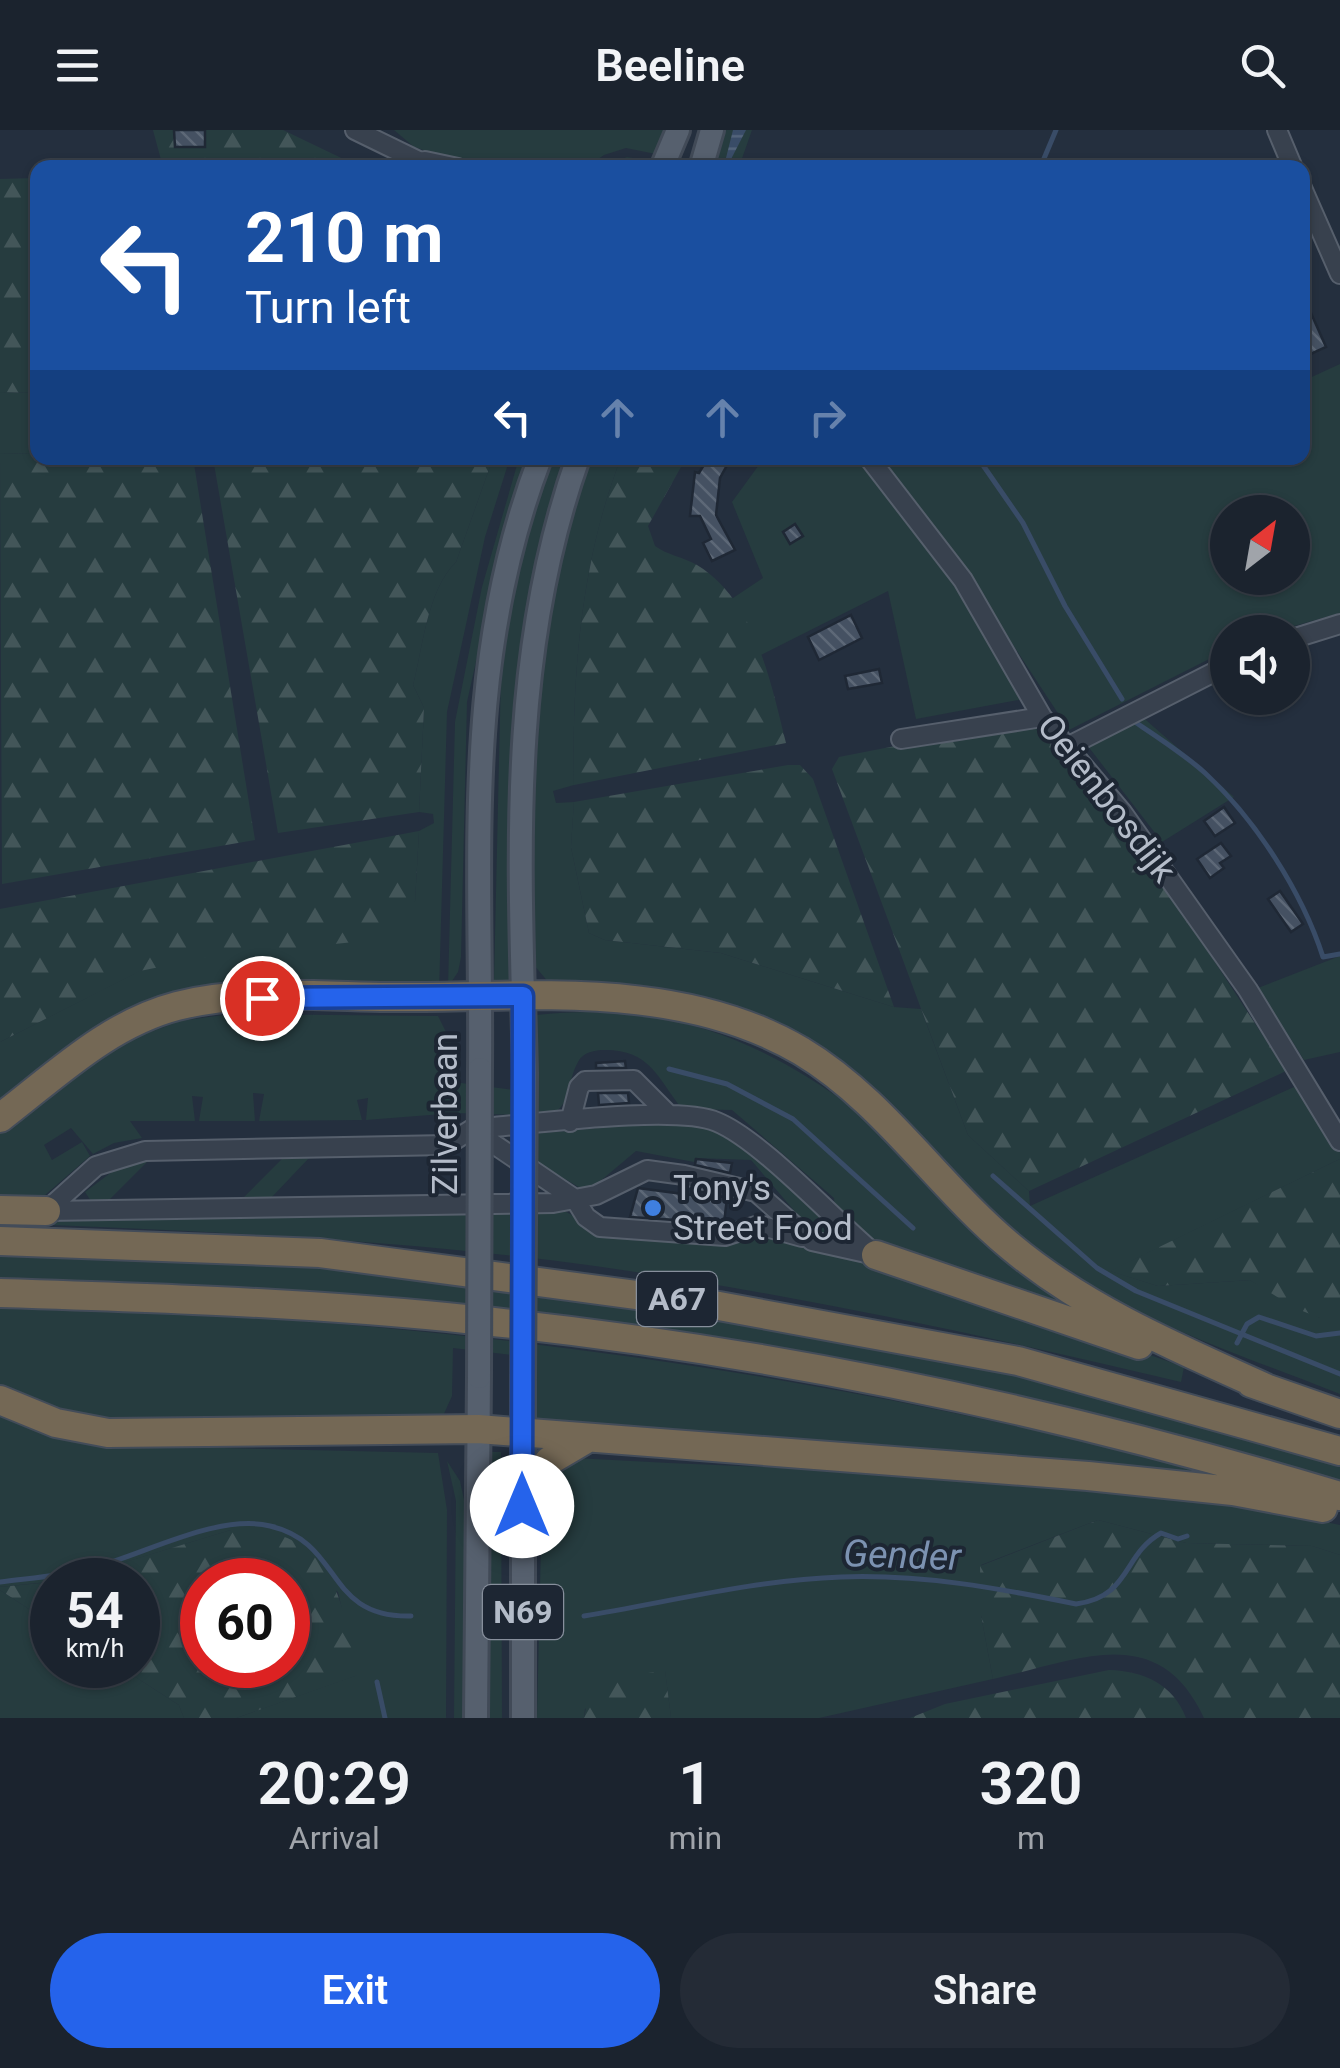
<!DOCTYPE html>
<html lang="en">
<head>
<meta charset="utf-8">
<style>
	body { margin:0; font-family:Roboto,sans-serif; background:#242b36; color:#f1f3f6; height:100vh; display:flex; flex-direction:column; font-size:38px; white-space:nowrap }
	* { box-sizing:border-box; margin:0 }
	p { font-size:32px; color:#a0a4aa }
	.icon { flex:none; width:55px; height:55px; fill:none; stroke:currentColor; stroke-width:2; stroke-linecap:round; stroke-linejoin:round }
	.map { position:relative; height:1588px; overflow:hidden }
	.details { display:flex; flex-direction:column; background:#1b232e; flex:1 }
	.details>* { flex:none }
	.hud { position:absolute; left:30px; top:30px; width:1280px; height:305px; border-radius:20px; box-shadow:0 2px 8px #0004,0 0 0 2px #39404a; background:#1a4fa0; color:#fff; overflow:hidden }
	.needle { width:65px; rotate:31deg }
	.fabs { position:absolute; left:1210px; top:365px; display:grid; gap:20px }
	.fabs a { display:grid; place-items:center; width:100px; height:100px; border-radius:50%; background:#1b232e; box-shadow:0 2px 8px #0004,0 0 0 2px #39404a; font-size:50px }
	.speed { position:absolute; left:30px; top:1428px; display:flex; gap:20px; font-size:50px; font-weight:700; text-align:center }
	.speed>* { display:grid; place-content:center; width:130px; height:130px; border-radius:50%; background:#1b232e; box-shadow:0 2px 8px #0004,0 0 0 2px #39404a; line-height:1 }
	.speed small { font-size:25px; font-weight:400 }
	.speed .limit { border:15px solid #d22; background:#fff; color:#111 }
	.pin { position:absolute; display:grid; place-items:center; width:85px; height:85px; color:#fff; margin:-42px; border:5px solid #fff; border-radius:50%; box-shadow:0 2px 10px #0007 }
	.me { position:absolute; width:110px; margin:-55px; rotate:0deg; stroke-linejoin:round; filter:drop-shadow(0 0 8px #0008) }
	.turn { display:flex; align-items:center; gap:35px; height:210px; padding:0 50px; font-size:45px }
	.turn .icon { width:130px; height:130px; stroke-width:2.5 }
	.turn b { display:block; font-size:70px; line-height:85px }
	.lanes { display:flex; align-items:center; height:95px; padding:0 50px; background:#0003; justify-content:center; gap:50px; direction:ltr }
	.lanes .off { opacity:.35 }
	.eta { display:flex; justify-content:space-evenly; align-items:center; height:170px; text-align:center }
	.eta b { font-size:60px; font-weight:600; line-height:70px }
	.button { display:flex; gap:20px; margin-top:auto; padding:20px 50px }
	.button a { flex:1; height:115px; border-radius:60px; background:#2563eb; color:#fff; font-size:40px; font-weight:600; line-height:115px; text-align:center }
	.button a+a { background:#242b36; color:#f1f3f6 }
	header { display:flex; justify-content:space-between; align-items:center; height:130px; padding:0 50px; background:#1b232e; font-size:45px; font-weight:600 }
	.map>svg:first-child { display:block }
	.green { fill:#263c3f; fill-rule:evenodd }
	.forest { fill:url(#forest-firs); fill-rule:evenodd }
	.water { fill:url(#water-rules) }
	.lines { fill:none; stroke-linecap:round; stroke-linejoin:round }
	.stream { stroke:#394c67; stroke-width:5 }
	.building { fill:url(#building-back-hatch); stroke:#1f2835; stroke-width:2.5 }
	.minor-casing { stroke:#565f6c; stroke-width:22 }
	.major-casing { stroke:#414a57; stroke-width:28 }
	.highway-casing { stroke:#434c59; stroke-width:32 }
	.minor { stroke:#38414e; stroke-width:18 }
	.major { stroke:#56606e; stroke-width:22 }
	.highway { stroke:#746855; stroke-width:28 }
	.major-bridge-casing { stroke:#414a57; stroke-width:28; stroke-linecap:butt }
	.major-bridge { stroke:#56606e; stroke-width:22 }
	.route-casing { stroke:#184099; stroke-width:25 }
	.route { stroke:#2563eb; stroke-width:18 }
	.shop-dot { fill:#3f7fe0; stroke:#1d2633; stroke-width:4 }
	.labels { text-anchor:middle; stroke-width:8; stroke-linejoin:round; paint-order:stroke }
	.shield { fill:#1d2633; stroke:#878f9c; stroke-width:2.5 }
	.shield-label { font-size:32px; font-weight:bold; fill:#b4bcc9 }
	.street-label { font-size:35px; fill:#b4bcc9; stroke:#1d2633 }
	.poi-label { font-size:35px; fill:#b4bcc9; stroke:#1d2633; text-anchor:start }
	.water-label { font-size:38px; font-style:italic; fill:#7c92b1; stroke:#1d2633 }
</style>
</head>
<body>
<header><svg class="icon" aria-label="menu" viewBox="0 0 24 24"><path d="M4 6h16M4 12h16M4 18h16"/></svg>Beeline<svg class="icon" aria-label="search" viewBox="0 0 24 24"><circle cx="10" cy="10" r="6"/><path d="M15 15l6 6"/></svg></header>
<div class="map">
<svg width="1340" height="1588" viewBox="0 0 1340 1588">
	<defs>
		<pattern id="forest-firs" width="22" height="20" patternUnits="userSpaceOnUse" patternTransform="scale(2.5)"><rect width="22" height="20" fill="#263c3f"/><path d="M5 1l3.5 6h-7zM16 11l3.5 6h-7z" fill="#435659"/></pattern>
		<pattern id="water-rules" width="6" height="5" patternUnits="userSpaceOnUse" patternTransform="scale(2.5)"><rect width="6" height="5" fill="#394c67"/><path d="M0 2.5h6" fill="none" stroke="#53647b"/></pattern>
		<pattern id="building-back-hatch" width="6" height="6" patternUnits="userSpaceOnUse" patternTransform="scale(2.5)"><rect width="6" height="6" fill="#455162"/><path d="M-1 5l2 2M0 0l6 6M5-1l2 2" fill="none" stroke="#5d6877"/></pattern>
	</defs>
	<rect width="100%" height="100%" fill="#242f3e"/>
	<path class="green" d="M394,0H671L661,25L626,18L604,25L585,38L473,37L414,17Z
		M721,0H752L739,37L707,38Z
		M627,27L658,32L655,37L599,38Z
		M1340,234V483L1273,502H1228L1227,520L1069,600L973,454L877,328H1302L1303,251ZM1228,382H1292V448H1228Z
		M0,262L37,263V323L0,324Z
		M493,328H510L485,407L447,582L439,863L157,868L106,893L0,978V912L139,841L415,771L419,701L434,693L433,684L419,682L424,578L413,555C423,517 427,460 456,432Z
		M519,328H529L499,428L467,572L461,827L458,842L448,857L455,592L482,457Z
		M548,328H567L531,460L519,541L512,851L494,850L502,500Z
		M586,328H621C581,431 572,545 574,655L553,661L556,673L574,672L571,717L589,803L605,810L721,823L894,877L921,879L968,1005L1029,1061L1030,1076L1294,957L1299,961L1340,1021V1029L1111,1141L1158,1156L1250,1150L1320,1188H1340V1264C1226,1219 1132,1191 1031,1117L806,914L550,854L533,834L531,650L545,483Z
		M764,328H861L936,421L1024,569L916,589L888,461L761,525L730,470L763,448L732,372Z
		M1139,584L1234,667L1162,712L1087,615Z
		M1340,826V922L1304,930L1258,858Z
		M230,884L438,886L454,918V952L529,962L532,887L536,885C715,865 818,946 948,1052C1007,1100 1066,1149 1126,1197L874,1115L835,1082L834,1068L732,980L682,979C657,947 650,920 605,920C595,920 583,922 578,932C566,953 574,972 550,986L455,983L366,990L368,968L357,970L362,990L259,991L264,964L253,963L255,991H199L203,967L192,966L195,991H130L142,1008L114,1013L93,1024L71,998L44,1015L52,1030L82,1012L90,1026L37,1072L0,1073V1004L102,920L180,891Z
		M674,991L705,996L744,1018L851,1113L814,1104L751,1030L695,1028L694,1032L636,1021L592,1058L582,1059L512,1018L522,1005Z
		M309,1028L271,1068H243L282,1029Z
		M149,1030L108,1071H91L85,1062L117,1038Z
		M561,1079L602,1102L668,1111L684,1106L758,1102L926,1146L1184,1237L1181,1252C987,1206 793,1164 595,1136C398,1109 199,1101 0,1093Z
		M0,1123L321,1136L591,1164L964,1228L1340,1332V1352L1213,1315L966,1255L0,1153Z
		M0,1176C440,1186 852,1245 1277,1360L1122,1342L1080,1330L527,1297L528,1227L453,1218L452,1266L438,1297L132,1299L0,1264Z
		M0,1286L96,1315L438,1323L447,1380L446,1588H236L357,1545L338,1462L231,1400L67,1450L0,1457Z
		M483,1322H501L502,1588H483Z
		M575,1328C829,1343 1091,1341 1340,1395V1425L1312,1416L1186,1413L1098,1390L981,1435V1485L993,1549L819,1588H671L665,1541L585,1579L584,1588H537L542,1372L558,1341Z
		M447,1331L460,1351L466,1379L464,1588H454L456,1371Z
		M0,1460L52,1494V1535H117L179,1575L184,1588H0Z"/>
	<path class="forest" d="M153,0H283L360,37H163Z
		M37,48V263L0,262V49Z
		M37,323L38,328H193L255,710L2,754L0,324Z
		M213,328H493L456,432C427,460 423,517 413,555L424,578L419,682L278,703Z
		M621,328H686L648,396L655,416C667,425 683,427 697,435C755,470 771,553 786,613L574,655C572,545 581,431 621,328Z
		M1034,589L1160,748L1286,941L1029,1061L968,1005L832,639L839,627Z
		M788,635H800L813,649L894,877L721,823L605,810L589,803L571,717L574,672Z
		M419,701L415,771L381,803L354,812L208,827L140,841L0,912V779Z
		M1340,1029V1188H1320L1295,1178L1250,1150L1158,1156L1110,1141Z
		M1098,1390L1186,1413L1312,1416L1340,1425V1588H1204C1158,1489 1077,1531 993,1549L981,1485L980,1436Z
		M254,1399C338,1411 342,1476 358,1545L236,1588H184L179,1575L117,1535H138V1450H66L231,1400ZM202,1450H288V1535H202Z
		M52,1452V1494L0,1460V1457Z
		M665,1540L671,1588H584L591,1553Z
		M1109,1540C1144,1541 1173,1554 1186,1588H910L945,1574Z"/>
	<path class="water" d="M733,0H746L727,37L724,36Z"/>
	<g class="lines">
		<path class="stream" d="M1040,38L1056,0
			M978,328L1023,393L1065,476L1122,569
			M1135,592C1159,608 1184,624 1205,643C1256,690 1302,762 1323,827L1340,824
			M669,939L727,954L793,989L913,1098
			M993,1046L1097,1138L1136,1161L1340,1244
			M1237,1213L1247,1194L1259,1187L1316,1206L1340,1203
			M0,1452C31,1448 62,1446 92,1438C143,1425 218,1383 270,1396C344,1413 324,1488 411,1486
			M584,1486C669,1472 754,1450 841,1447C921,1444 998,1458 1076,1474C1131,1467 1122,1425 1161,1403L1178,1409L1187,1406
			M377,1552L385,1588"/>
	</g>
	<path class="building" d="M174,0H205V17H175Z
		M1302,163L1326,217L1302,228Z
		M708,328H731L720,348L716,385L735,420L712,431L703,413L711,409L700,386H690L695,342L699,343Z
		M795,394L803,406L790,414L783,402Z
		M851,485L862,508L819,530L808,507Z
		M879,539L882,553L848,559L845,546Z
		M1224,677L1235,693L1215,706L1204,691Z
		M1221,713L1231,726L1220,733L1224,738L1210,748L1197,729Z
		M1280,761L1303,794L1291,802L1268,769Z
		M625,931L626,938H596V933Z
		M598,963H628L629,973L599,975Z
		M696,1029L732,1033L730,1043L695,1035Z
		M638,1058L691,1065L692,1060L727,1068L724,1093L630,1087Z"/>
	<g class="lines">
		<g class="minor-casing">
			<path id="minor" d="M355,0L433,38
				M1277,0L1293,38
				M425,31L458,38
				M1302,58L1340,144
				M869,328L963,450L1042,587L1122,682L1248,860L1340,1011
				M1292,509L1340,494
				M901,609L1042,587
				M1067,617L1228,535
				M570,992L579,957L585,951L634,950L669,985
				M473,1000L575,1069L586,1087L600,1097L725,1106L759,1095L802,1107
				M46,1081L96,1036L145,1021L447,1015L472,999C525,995 675,974 717,992C761,1010 835,1091 876,1125
				M46,1081L553,1073L596,1065L647,1040L684,1045L756,1062L812,1111L875,1125"/>
		</g>
		<g class="major-casing">
			<path id="major" d="M662,38L678,0
				M701,38L712,0
				M480,939C482,726 462,532 540,328
				M525,943C520,734 507,528 578,328
				M476,1588L479,1247
				M523,1588V1251"/>
		</g>
		<g class="highway-casing">
			<path id="highway" d="M0,988C55,946 108,894 177,876C243,859 320,866 388,867C525,868 677,848 801,921C883,970 937,1055 1010,1116C1085,1179 1177,1218 1266,1258
				M0,1080L46,1081
				M0,1111L320,1123L719,1176L1018,1231L1340,1321
				M876,1125L1139,1215
				M0,1163C159,1168 317,1173 475,1190C768,1220 1058,1281 1340,1366
				M1251,1253L1340,1284
				M0,1270L56,1293L108,1303L478,1299L1088,1346L1233,1361L1323,1378
				M522,1376L549,1331L588,1308"/>
		</g>
		<use href="#minor" class="minor"/>
		<use href="#major" class="major"/>
		<use href="#highway" class="highway"/>
		<g class="major-bridge-casing">
			<path id="major-bridge" d="M479,1247L480,939
				M523,1251L525,943"/>
		</g>
		<use href="#major-bridge" class="major-bridge"/>
	</g>
	<g class="lines">
		<g class="route-casing">
			<path id="route" d="M262,868L523,866L522,1376"/>
		</g>
		<use href="#route" class="route"/>
	</g>
	<circle class="shop-dot" cx="653" cy="1078" r="10"/>
	<g class="labels">
		<g class="shield">
			<rect x="637" y="1142" width="80" height="54" rx="8"/>
			<rect x="483" y="1455" width="80" height="54" rx="8"/>
		</g>
		<g class="shield-label">
			<text x="677" y="1180">A67</text>
			<text x="523" y="1493">N69</text>
		</g>
		<g class="street-label">
			<text transform="translate(1107 668) rotate(52)" y="12">Oeienbosdijk</text>
			<text transform="translate(445 984) rotate(-90)" y="12">Zilverbaan</text>
		</g>
		<g class="poi-label">
			<text x="673" y="1070">Tony's<tspan x="673" dy="40">Street Food</tspan></text>
		</g>
		<g class="water-label">
			<text transform="translate(902 1425) rotate(2)" y="13">Gender</text>
		</g>
	</g>
</svg>
<div class="fabs">
<a><svg class="needle" viewBox="-14 -14 28 28"><path d="M0-13l5 13h-10z" fill="#e53935"/><path d="M0 13l5-13h-10z" fill="#a0a4aa"/></svg></a>
<a><svg class="icon" aria-label="sound" viewBox="0 0 24 24"><path d="M4 9h4l5-4v14l-5-4H4zM17 9q2 3 0 6"/></svg></a>
</div>
<div class="speed"><div>54<small>km/h</small></div><div class="limit">60</div></div>
<div class="pin" style="left:262px;top:868px;background:#d93025"><svg class="icon" aria-label="arrive" viewBox="0 0 24 24"><path d="M6 21V4h12l-3 4 3 4H6"/></svg></div>
<svg class="me" style="left:522px;top:1376px" viewBox="-20 -20 40 40"><circle r="19" fill="#fff"/><path d="M0-13L10 11 0 6-10 11z" fill="#2563eb"/></svg>
<div class="hud">
<div class="turn"><svg class="icon" aria-label="left" viewBox="0 0 24 24"><path d="M17 20v-9H6M10 6l-5 5 5 5"/></svg><div><b>210 m</b>Turn left</div></div>
<div class="lanes"><svg class="icon" aria-label="left" viewBox="0 0 24 24"><path d="M17 20v-9H6M10 6l-5 5 5 5"/></svg><svg class="icon off" aria-label="ahead" viewBox="0 0 24 24"><path d="M12 20V5M6 11l6-6 6 6"/></svg><svg class="icon off" aria-label="ahead" viewBox="0 0 24 24"><path d="M12 20V5M6 11l6-6 6 6"/></svg><svg class="icon off" aria-label="right" viewBox="0 0 24 24"><path d="M7 20v-9h11M14 6l5 5-5 5"/></svg></div>
</div>
</div>
<section class="details">
<div class="eta">
<div><b>20:29</b><p>Arrival</p></div>
<div><b>1</b><p>min</p></div>
<div><b>320</b><p>m</p></div>
</div>
<div class="button"><a>Exit</a><a>Share</a></div>
</section>
</body>
</html>
